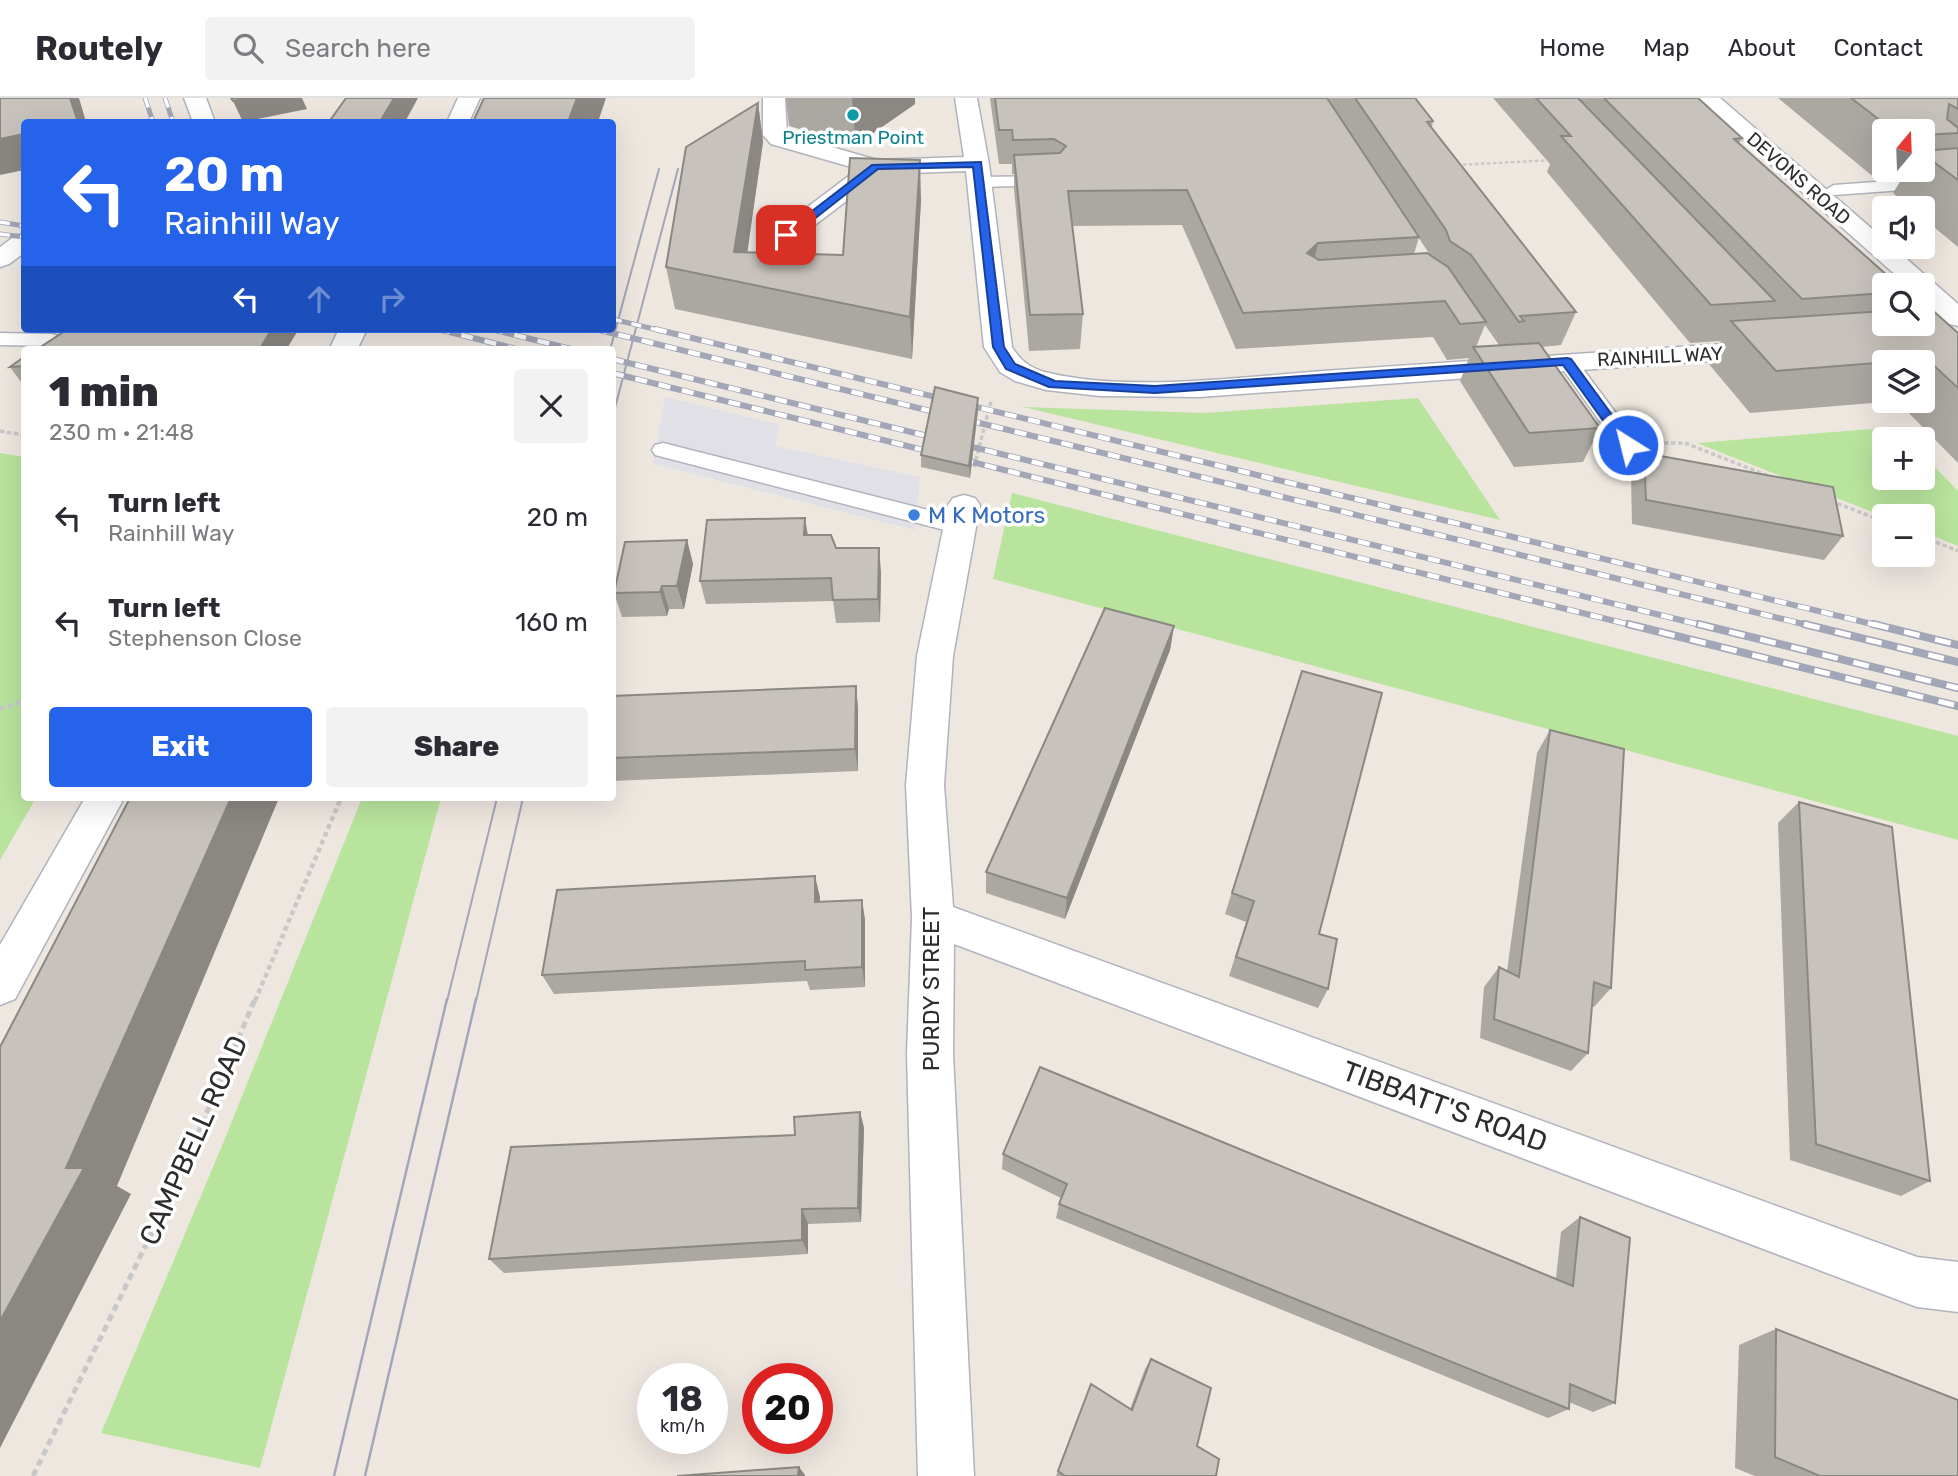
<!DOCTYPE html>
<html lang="en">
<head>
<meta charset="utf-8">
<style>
	body { margin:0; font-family:Rubik,sans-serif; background:#f2f2f3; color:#2b2b33; height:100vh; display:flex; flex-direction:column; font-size:26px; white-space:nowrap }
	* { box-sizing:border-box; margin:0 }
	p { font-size:23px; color:#7c7c81 }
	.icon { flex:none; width:38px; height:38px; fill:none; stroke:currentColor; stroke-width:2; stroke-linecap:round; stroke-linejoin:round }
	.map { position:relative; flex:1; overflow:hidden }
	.sheet { position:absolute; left:21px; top:248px; width:595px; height:455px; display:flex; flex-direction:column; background:#fff; border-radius:7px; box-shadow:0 7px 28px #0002 }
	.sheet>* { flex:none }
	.top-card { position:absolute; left:21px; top:21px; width:595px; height:214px; border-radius:7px; box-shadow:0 7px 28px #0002; background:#2563eb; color:#fff; overflow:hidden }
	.needle { width:46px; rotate:19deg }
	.fabs { position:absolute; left:1872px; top:21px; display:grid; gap:14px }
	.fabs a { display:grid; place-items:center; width:63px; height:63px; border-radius:7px; background:#fff; box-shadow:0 7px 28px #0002; font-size:35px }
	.speed { position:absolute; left:637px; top:1265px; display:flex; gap:14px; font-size:35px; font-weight:700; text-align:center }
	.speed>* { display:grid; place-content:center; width:91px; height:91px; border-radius:50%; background:#fff; box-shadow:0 7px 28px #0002; line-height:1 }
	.speed small { font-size:18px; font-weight:400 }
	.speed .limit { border:10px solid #d22; background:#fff; color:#111 }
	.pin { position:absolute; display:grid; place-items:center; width:60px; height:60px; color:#fff; margin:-30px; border-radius:14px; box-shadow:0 4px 10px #0006 }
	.me { position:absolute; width:77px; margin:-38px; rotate:324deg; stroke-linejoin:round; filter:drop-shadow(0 0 5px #0008) }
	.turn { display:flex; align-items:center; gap:24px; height:147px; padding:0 28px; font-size:32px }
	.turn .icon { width:91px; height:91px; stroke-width:2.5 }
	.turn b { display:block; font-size:49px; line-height:60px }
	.lanes { display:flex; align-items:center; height:66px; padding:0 28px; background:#0003; justify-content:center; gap:35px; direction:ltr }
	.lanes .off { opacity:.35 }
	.round { display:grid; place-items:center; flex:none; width:74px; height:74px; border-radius:7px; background:#f2f2f3 }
	.headline { display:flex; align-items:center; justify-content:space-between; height:119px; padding:0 28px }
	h1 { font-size:42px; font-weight:800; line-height:52px }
	.primary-button { display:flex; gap:14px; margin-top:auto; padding:14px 28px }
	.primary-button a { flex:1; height:80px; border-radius:7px; background:#2563eb; color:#fff; font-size:28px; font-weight:800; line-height:80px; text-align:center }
	.primary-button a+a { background:#f2f2f3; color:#2b2b33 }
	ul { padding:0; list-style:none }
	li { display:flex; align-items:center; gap:21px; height:105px; padding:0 28px }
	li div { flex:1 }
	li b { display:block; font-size:26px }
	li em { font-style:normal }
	header { display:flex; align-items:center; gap:42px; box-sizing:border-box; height:98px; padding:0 35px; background:#fff; border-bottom:2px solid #e1e1e2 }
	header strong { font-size:33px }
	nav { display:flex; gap:38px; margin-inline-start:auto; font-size:24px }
	.search { width:490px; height:63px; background:#f2f2f3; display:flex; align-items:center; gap:18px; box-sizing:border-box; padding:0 24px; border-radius:7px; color:#7c7c81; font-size:26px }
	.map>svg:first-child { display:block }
	.industrial { fill:#e2e0e7 }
	.green { fill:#b9e49d }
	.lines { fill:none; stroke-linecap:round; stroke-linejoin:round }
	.lane-casing { stroke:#b0b3bd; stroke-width:3 }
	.street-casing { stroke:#b0b3bd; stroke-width:3 }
	.secondary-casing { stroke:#b0b3bd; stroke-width:3 }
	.path-far3 { stroke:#c8c8c8; stroke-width:2.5; stroke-dasharray:3.5 2.5; stroke-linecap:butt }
	.path-far2 { stroke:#c8c8c8; stroke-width:3.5; stroke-dasharray:4.5 2.5; stroke-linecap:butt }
	.path-far1 { stroke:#c8c8c8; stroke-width:4.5; stroke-dasharray:5 3.5; stroke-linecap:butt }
	.path { stroke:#c8c8c8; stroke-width:5; stroke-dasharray:7 4.5; stroke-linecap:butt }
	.lane { fill:#fff; fill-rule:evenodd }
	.street { fill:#fff; fill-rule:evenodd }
	.secondary { fill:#fff; fill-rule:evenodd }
	.tram-far1 { stroke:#a2a6b7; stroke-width:2 }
	.tram { stroke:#a2a6b7; stroke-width:2.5 }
	.rail-far2-casing { stroke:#a2a6b7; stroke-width:5 }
	.rail-far1-casing { stroke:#a2a6b7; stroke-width:6 }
	.rail-casing { stroke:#a2a6b7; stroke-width:8 }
	.rail-far2 { stroke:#fff; stroke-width:3.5; stroke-dasharray:10; stroke-linecap:butt }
	.rail-far1 { stroke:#fff; stroke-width:4.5; stroke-dasharray:12; stroke-linecap:butt }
	.rail { stroke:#fff; stroke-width:5; stroke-dasharray:16; stroke-linecap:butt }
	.wall { fill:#aba7a1; fill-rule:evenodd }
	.shaded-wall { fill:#8b8883 }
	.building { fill:#c7c2bb; stroke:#8b8883; stroke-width:2 }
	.route { fill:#2563eb; stroke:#184099; stroke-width:2 }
	.culture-dot { fill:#0f9aa8; stroke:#fff; stroke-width:2.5 }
	.shop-dot { fill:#3f7fe0; stroke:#fff; stroke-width:2.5 }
	.labels { text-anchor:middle; stroke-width:7; stroke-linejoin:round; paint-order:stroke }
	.far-culture-label { font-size:19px; fill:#0d838f; stroke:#fff }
	.far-street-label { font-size:19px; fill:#2d2d2d; stroke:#fff }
	.shop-label { font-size:23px; fill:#366cbe; stroke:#fff; text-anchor:start }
	.street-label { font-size:23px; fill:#2d2d2d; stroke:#fff }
	.near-street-label { font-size:28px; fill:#2d2d2d; stroke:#fff }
</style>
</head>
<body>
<header>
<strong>Routely</strong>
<div class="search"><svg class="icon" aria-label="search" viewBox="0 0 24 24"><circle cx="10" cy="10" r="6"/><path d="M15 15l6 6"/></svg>Search here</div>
<nav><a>Home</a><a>Map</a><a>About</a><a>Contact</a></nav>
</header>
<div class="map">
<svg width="1958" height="1378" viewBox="0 0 1958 1378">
	<rect width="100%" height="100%" fill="#eee7e0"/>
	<path class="industrial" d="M665,299L780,327L775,348L920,379L915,432L653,366Z"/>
	<path class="green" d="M1418,300L1500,422L1023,309L1205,315Z
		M1896,329L1908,341H1885V380H1923V357L1958,393V448L1923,434V418L1885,419L1697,345Z
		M0,355L24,359V700H36L0,762Z
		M1012,395L1958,638V742L993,481Z
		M362,700H441L260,1370L101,1335L224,1043Z"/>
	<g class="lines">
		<g class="lane-casing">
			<path id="lane" d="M1050,78L1059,83L1056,87L979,89L970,84L979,79Z
				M1958,78V88L1834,97L1825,92L1834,87Z
				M0,235L52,236L59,238L62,242L59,246L52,248L0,247Z
				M1567,257L1574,259L1636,342L1639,347L1636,352H1620L1557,263L1560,259Z
				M663,345L960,420L968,423L972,428L968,433L960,436L655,357L652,352L655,347Z"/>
		</g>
		<g class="street-casing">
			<path id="street" d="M184,0H206L215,24H193Z
				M763,0H785L787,36L877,62L964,59L955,0H977L989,66L1012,249C1021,264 1032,271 1049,275C1129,294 1241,279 1323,273C1471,263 1619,253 1767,243L1777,245L1781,251L1777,257L1767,259L1199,299L1100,298L1046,292L1015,283L1000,274L984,249L966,73L882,76L795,142L786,144L777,142L774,137L777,132L858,71L771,46L763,37Z
				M24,136V155L9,166L0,169V149L15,138Z
				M964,397L975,400L980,407L953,558L944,687L953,809L1917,1159L1958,1164V1214L1917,1209L954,846L953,956L974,1378H918L907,956L912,820L906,687L917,558L948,407L953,400Z"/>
		</g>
		<g class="secondary-casing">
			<path id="secondary" d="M458,0H480L469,24H447Z
				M1696,0H1720L1885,142V149H1893L1958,206V228L1949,226L1923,203V187H1907Z
				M339,231H367L357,252H329Z
				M85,700H124L15,901L0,907V847Z"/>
		</g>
		<path class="path-far3" d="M1457,67L1553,62"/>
		<path class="path-far2" d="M0,333L24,337
			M1664,345H1685L1771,379
			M974,369L991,303
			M1831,403L1885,424
			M1923,439L1958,453"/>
		<path class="path-far1" d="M0,611L24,603
			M255,903L341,700"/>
		<path class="path" d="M33,1378L182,1073L255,901"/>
		<use href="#lane" class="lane"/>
		<use href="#street" class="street"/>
		<use href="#secondary" class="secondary"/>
		<path class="tram-far1" d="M610,252L659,71
			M612,321L678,71
			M447,903L497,700
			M476,903L523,700"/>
		<path class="tram" d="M334,1378L447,901
			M365,1378L476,901"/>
		<g class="rail-far2-casing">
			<path id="rail-far2" d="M145,0L153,24
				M165,0L173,24
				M0,124L24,128
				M0,136L24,139
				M612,221L662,233
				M436,231L445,233
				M489,231L498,233
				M593,231L602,233"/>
		</g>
		<g class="rail-far1-casing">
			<path id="rail-far1" d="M438,231L520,252
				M491,231L575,252
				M595,231L1811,528
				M655,231L1880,528
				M612,261L1705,528
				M612,275L1635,528"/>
		</g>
		<g class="rail-casing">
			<path id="rail" d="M1628,526L1958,608
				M1698,526L1958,590
				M1804,526L1958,564
				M1873,526L1958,547"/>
		</g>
		<use href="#rail-far2" class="rail-far2"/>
		<use href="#rail-far1" class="rail-far1"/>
		<use href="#rail" class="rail"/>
	</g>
	<path class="wall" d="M786,0H915V6L856,47L789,28Z
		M990,0H1327L1419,139L1414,156L1430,157L1327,0H1415L1433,23L1432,29L1576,214L1561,247L1542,249L1600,330L1583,364L1514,369L1460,283L1469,260L1447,262L1433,239L1236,251L1182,127L1072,128L1083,216L1080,251L1029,253L1014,91V76H1012V66H999ZM1485,227L1499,247L1476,249Z
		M1493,0H1698L1742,40L1739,45L1885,187V226L1958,235V365L1897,303L1750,315L1708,265L1721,243L1690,245L1547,74L1550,66ZM1885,264H1923V303H1885Z
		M1778,0H1958V149L1923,120V110H1911L1893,95L1903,79L1876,81ZM1885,33H1923V72H1885Z
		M758,5L763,44L747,154L843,157L921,102L912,261L675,211L666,169Z
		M24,259V288L10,269Z
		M978,312L970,380L921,369V357Z
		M1644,355L1843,438L1824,462L1632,426L1631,379Z
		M808,437L881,474L880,524L836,525L833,503L706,506L700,483Z
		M687,442L693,466L684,511H669L667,518L622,519L614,495Z
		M1174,528L1170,552L1065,821L986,795V774Z
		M1302,573L1319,836L1328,891L1318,910L1229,878L1246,824L1225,816Z
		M856,588L858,611V673L612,683V598Z
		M1550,632L1611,890L1594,909L1592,908L1588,955L1571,973L1480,940L1484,889L1499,869L1507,873L1537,655Z
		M1799,704L1930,1083L1901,1098L1790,1062L1778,725Z
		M820,799L819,804L862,802L865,822V889L810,892L807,883L554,896L542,877Z
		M860,1014L864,1030L861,1124L808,1126V1156L504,1175L489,1161L795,1037Z
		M1003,1056L1556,1180L1561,1134L1580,1119L1615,1305L1593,1314L1569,1304V1311L1548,1320L1056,1120L1059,1106L1061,1100L1002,1071Z
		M1776,1231L1958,1378H1755L1735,1370L1739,1247Z
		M1151,1261L1197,1348L1216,1378H1056L1091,1286L1130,1311L1145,1271Z"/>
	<path class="shaded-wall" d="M70,0H79L86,24H78Z
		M248,0H302L307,11L243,24L233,3Z
		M394,0H418L405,24H380Z
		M577,0H606L598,24H568Z
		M852,0H915V6L856,47Z
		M758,5L763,44L743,185L734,154Z
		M24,36V72L0,77V41Z
		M920,62L921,102L912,261L910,219Z
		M1318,145L1310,180L1307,155Z
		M272,231H299L286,252H259Z
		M978,300V312L970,380L969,368Z
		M805,420L809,444L804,437Z
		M687,442L693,466L684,511L677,488Z
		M879,450L881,474L880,524L878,501Z
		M662,488L669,511L667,518L660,494Z
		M1174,528L1170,552L1065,821L1067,800Z
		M856,588L858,611V673L855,651Z
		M231,700H279L117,1088L131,1096L0,1350V1223L66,1070Z
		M815,778L820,799L819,824L815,804Z
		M862,802L865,822V889L862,869Z
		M860,1014L864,1030L861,1124L858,1110Z
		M802,1111L808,1126V1156L802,1142Z
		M799,1369L805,1377V1378H798Z"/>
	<path class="building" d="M0,0H70L78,24H24V36L0,41Z
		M231,0H248L233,3Z
		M346,0H394L380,24H329Z
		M484,0H577L568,24H473Z
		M995,0H1327L1419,139L1318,145L1307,155L1319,162L1427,155L1448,169L1486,224L1460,226L1445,203L1243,215L1187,92L1068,93L1083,216L1030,217L1014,57L1060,55L1066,48L1054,41L1013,42L1012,32H999Z
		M1355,0H1415L1433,23L1427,24L1576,214L1520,218L1524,223L1519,224L1471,157L1450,143L1446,132Z
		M1536,0H1578L1775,203L1711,207L1561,38H1571Z
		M1604,0H1698L1742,40L1734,41L1898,187H1885V195L1802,201Z
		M1851,0H1958V11L1949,6L1947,21L1958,30V35L1923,37V33H1894Z
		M758,5L734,154L843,157L850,60L920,62L910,219L666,169L686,49Z
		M1958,50V82L1923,56V53Z
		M1923,210H1930L1958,235V290L1927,261L1776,273L1731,223L1885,213V226H1923Z
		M68,231H272L259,252H36Z
		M1539,245L1600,330L1529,335L1473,249Z
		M24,259V268L10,269Z
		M935,289L978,300L969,368L921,357Z
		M1644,355L1833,389L1843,438L1646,402Z
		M805,420L804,437H831L836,450H879L878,501L833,502L831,480L700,483L707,422Z
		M687,442L677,488H662L660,494L614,495L625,444Z
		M1105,510L1174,528L1067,800L986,774Z
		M1302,573L1382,595L1319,836L1337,841L1328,891L1236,859L1254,803L1232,795Z
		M856,588L855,651L612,660V598Z
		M1550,632L1624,651L1611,890L1594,884L1588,955L1494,921L1499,869L1519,879Z
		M130,700H231L66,1070H84L0,1223V949Z
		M1799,704L1892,729L1930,1083L1816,1046Z
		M815,778V804L862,802V869L805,872V863L542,877L557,792Z
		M1040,969L1573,1188L1580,1119L1630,1140L1615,1305L1570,1286L1569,1311L1059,1106L1067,1086L1003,1056Z
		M860,1014L858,1110L802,1111V1142L489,1161L511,1049L795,1037L794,1019Z
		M1776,1231L1958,1302V1378H1820L1775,1359Z
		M1151,1261L1211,1290L1197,1348L1219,1361L1216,1378H1065L1058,1373L1091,1286L1132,1312Z
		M799,1369L798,1378H677Z"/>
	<path class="route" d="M981,64L1004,249L1015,266L1055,283L1155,288L1567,260L1571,261L1634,347L1628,351L1623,350L1563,267L1155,295L1049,289L1006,271L993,249L973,69L878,71L790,140L781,137L872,67Z"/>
	<circle class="culture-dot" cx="853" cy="17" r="7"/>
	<circle class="shop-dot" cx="914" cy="417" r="7"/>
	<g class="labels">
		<g class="far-culture-label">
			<text x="853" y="46">Priestman Point</text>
		</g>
		<g class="far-street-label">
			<text transform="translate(1799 80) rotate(41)" y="7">DEVONS ROAD</text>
			<text transform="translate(1660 258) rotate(-3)" y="7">RAINHILL WAY</text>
		</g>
		<g class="shop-label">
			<text x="928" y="425">M K Motors</text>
		</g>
		<g class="street-label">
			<text transform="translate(931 891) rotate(-90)" y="8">PURDY STREET</text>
		</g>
		<g class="near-street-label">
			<text transform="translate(1445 1008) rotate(20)" y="10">TIBBATT'S ROAD</text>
			<text transform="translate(193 1042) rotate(-66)" y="10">CAMPBELL ROAD</text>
		</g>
	</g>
</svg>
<div class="fabs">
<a><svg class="needle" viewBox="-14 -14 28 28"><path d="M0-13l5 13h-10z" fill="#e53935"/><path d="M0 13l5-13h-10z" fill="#7c7c81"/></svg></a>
<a><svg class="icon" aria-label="sound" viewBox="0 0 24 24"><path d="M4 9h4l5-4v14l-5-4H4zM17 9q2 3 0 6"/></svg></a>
<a><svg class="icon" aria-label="search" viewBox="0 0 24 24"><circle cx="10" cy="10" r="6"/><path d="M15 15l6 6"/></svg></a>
<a><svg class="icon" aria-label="layers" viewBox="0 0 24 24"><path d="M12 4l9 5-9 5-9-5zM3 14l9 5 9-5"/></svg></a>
<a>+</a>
<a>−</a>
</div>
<div class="speed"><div>18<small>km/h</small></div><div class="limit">20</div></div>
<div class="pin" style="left:786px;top:137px;background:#d93025"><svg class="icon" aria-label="arrive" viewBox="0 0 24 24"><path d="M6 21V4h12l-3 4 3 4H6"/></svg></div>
<svg class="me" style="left:1628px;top:347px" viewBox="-20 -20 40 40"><circle r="17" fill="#2563eb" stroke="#fff" stroke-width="3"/><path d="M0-11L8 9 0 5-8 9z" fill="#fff"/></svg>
<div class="top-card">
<div class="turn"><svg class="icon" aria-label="left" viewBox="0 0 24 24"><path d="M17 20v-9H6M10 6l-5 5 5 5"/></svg><div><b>20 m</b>Rainhill Way</div></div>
<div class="lanes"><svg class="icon" aria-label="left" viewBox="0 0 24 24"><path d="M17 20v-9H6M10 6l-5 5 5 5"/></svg><svg class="icon off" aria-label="ahead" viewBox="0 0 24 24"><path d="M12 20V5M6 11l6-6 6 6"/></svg><svg class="icon off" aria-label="right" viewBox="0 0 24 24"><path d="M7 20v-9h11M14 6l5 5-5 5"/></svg></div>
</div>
<section class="sheet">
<div class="headline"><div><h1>1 min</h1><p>230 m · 21:48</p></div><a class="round"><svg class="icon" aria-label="close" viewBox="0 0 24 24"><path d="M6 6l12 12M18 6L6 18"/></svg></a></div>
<ul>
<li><svg class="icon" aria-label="left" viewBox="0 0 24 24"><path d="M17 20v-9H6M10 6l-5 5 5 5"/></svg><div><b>Turn left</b><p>Rainhill Way</p></div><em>20 m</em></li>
<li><svg class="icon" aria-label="left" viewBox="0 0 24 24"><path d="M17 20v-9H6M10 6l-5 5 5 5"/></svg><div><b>Turn left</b><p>Stephenson Close</p></div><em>160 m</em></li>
</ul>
<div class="primary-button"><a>Exit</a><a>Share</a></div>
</section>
</div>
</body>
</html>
